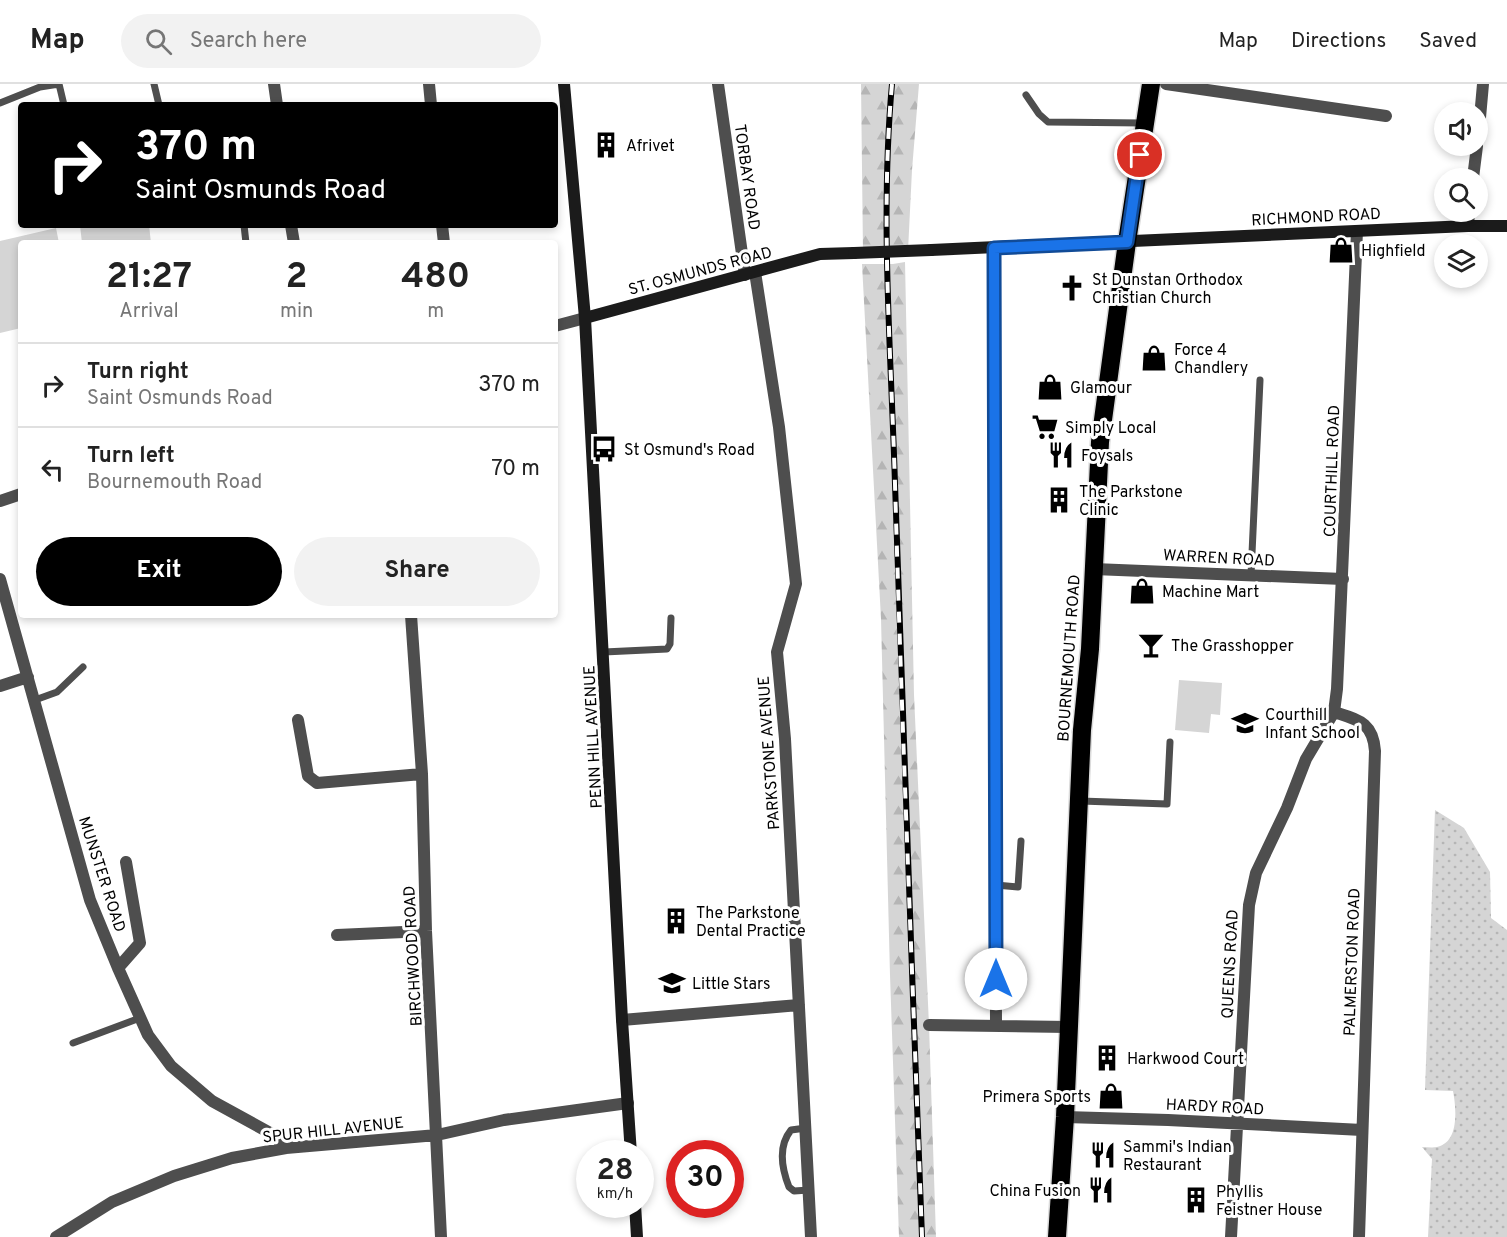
<!DOCTYPE html>
<html lang="en">
<head>
<meta charset="utf-8">
<style>
	body { margin:0; font-family:Overpass,sans-serif; background:#f2f2f2; color:#222; height:100vh; display:flex; flex-direction:column; font-size:22px; white-space:nowrap }
	* { box-sizing:border-box; margin:0 }
	p { font-size:20px; color:#767676 }
	.icon { flex:none; width:33px; height:33px; fill:none; stroke:currentColor; stroke-width:2; stroke-linecap:round; stroke-linejoin:round }
	.map { position:relative; flex:1; overflow:hidden }
	.drawer { position:absolute; left:18px; top:156px; width:540px; height:378px; display:flex; flex-direction:column; background:#fff; border-radius:6px; box-shadow:0 3px 9px #0003 }
	.drawer>* { flex:none }
	.banner { position:absolute; left:18px; top:18px; width:540px; height:126px; border-radius:6px; box-shadow:0 3px 9px #0003; background:#000; color:#fff; overflow:hidden }
	.buttons { position:absolute; left:1434px; top:18px; display:grid; gap:12px }
	.buttons a { display:grid; place-items:center; width:54px; height:54px; border-radius:50%; background:#fff; box-shadow:0 3px 9px #0003; font-size:30px }
	.speed { position:absolute; left:576px; top:1056px; display:flex; gap:12px; font-size:30px; font-weight:700; text-align:center }
	.speed>* { display:grid; place-content:center; width:78px; height:78px; border-radius:50%; background:#fff; box-shadow:0 3px 9px #0003; line-height:1 }
	.speed small { font-size:15px; font-weight:400 }
	.speed .limit { border:9px solid #d22; background:#fff; color:#111 }
	.pin { position:absolute; display:grid; place-items:center; width:51px; height:51px; color:#fff; margin:-26px; border:3px solid #fff; border-radius:50%; box-shadow:0 2px 6px #0007 }
	.me { position:absolute; width:66px; margin:-33px; rotate:0deg; stroke-linejoin:round; filter:drop-shadow(0 0 4px #0008) }
	.turn { display:flex; align-items:center; gap:21px; height:126px; padding:0 18px; font-size:27px }
	.turn .icon { width:78px; height:78px; stroke-width:2.5 }
	.turn b { display:block; font-size:42px; line-height:51px }
	.eta { display:flex; justify-content:space-evenly; align-items:center; height:102px; text-align:center }
	.eta b { font-size:36px; font-weight:700; line-height:42px }
	.button { display:flex; gap:12px; margin-top:auto; padding:12px 18px }
	.button a { flex:1; height:69px; border-radius:36px; background:#000; color:#fff; font-size:24px; font-weight:700; line-height:69px; text-align:center }
	.button a+a { background:#f2f2f2; color:#222 }
	ul { padding:0; list-style:none }
	li { display:flex; align-items:center; gap:18px; height:84px; padding:0 18px; border-top:2px solid #e0e0e0 }
	li div { flex:1 }
	li b { display:block; font-size:22px }
	li em { font-style:normal }
	header { display:flex; align-items:center; gap:36px; box-sizing:border-box; height:84px; padding:0 30px; background:#fff; border-bottom:2px solid #e0e0e0 }
	header strong { font-size:28px }
	nav { display:flex; gap:33px; margin-inline-start:auto; font-size:21px }
	.search { width:420px; height:54px; background:#f2f2f2; display:flex; align-items:center; gap:15px; box-sizing:border-box; padding:0 21px; border-radius:33px; color:#767676; font-size:22px }
	.map>svg:first-child { display:block }
	.grass { fill:#d5d5d5 }
	.forest { fill:url(#forest-firs) }
	.park { fill:url(#park-dots) }
	.lines { fill:none; stroke-linecap:round; stroke-linejoin:round }
	.highway-casing { stroke:#dbdbdb; stroke-width:21 }
	.lane { stroke:#4e4e4e; stroke-width:7 }
	.street { stroke:#4e4e4e; stroke-width:12 }
	.secondary { stroke:#1b1b1b; stroke-width:12 }
	.highway { stroke:#000; stroke-width:18 }
	.rail-casing { stroke:#000; stroke-width:6 }
	.rail { stroke:#fff; stroke-width:4; stroke-dasharray:11; stroke-linecap:butt }
	.secondary-bridge { stroke:#1b1b1b; stroke-width:12 }
	.route-casing { stroke:#114b97; stroke-width:15 }
	.route { stroke:#1a73e8; stroke-width:10 }
	.labels { text-anchor:middle; stroke-width:6; stroke-linejoin:round; paint-order:stroke }
	.poi-label { font-size:16px; fill:#000; stroke:#fff; text-anchor:start }
	.street-label { font-size:16px; fill:#000; stroke:#fff }
</style>
</head>
<body>
<header>
<strong>Map</strong>
<div class="search"><svg class="icon" aria-label="search" viewBox="0 0 24 24"><circle cx="10" cy="10" r="6"/><path d="M15 15l6 6"/></svg>Search here</div>
<nav><a>Map</a><a>Directions</a><a>Saved</a></nav>
</header>
<div class="map">
<svg width="1507" height="1153" viewBox="0 0 1507 1153">
	<defs>
		<pattern id="forest-firs" width="22" height="20" patternUnits="userSpaceOnUse" patternTransform="scale(1.5)"><rect width="22" height="20" fill="#d5d5d5"/><path d="M5 1l3.5 6h-7zM16 11l3.5 6h-7z" fill="#b5b5b5"/></pattern>
		<pattern id="park-dots" width="8" height="8" patternUnits="userSpaceOnUse" patternTransform="scale(1.5)"><rect width="8" height="8" fill="#d5d5d5"/><path d="M2 2h.1M6 6h.1" fill="none" stroke="#b5b5b5" stroke-width="1.8" stroke-linecap="round"/></pattern>
	</defs>
	<rect width="100%" height="100%" fill="#fff"/>
	<path class="grass" d="M80,141H149L151,159H82Z
		M56,144L59,159H21V244L0,249V157Z
		M1179,596L1222,599L1220,631L1211,630L1209,649L1175,646Z"/>
	<path class="forest" d="M861,0H919L912,86L908,167L863,169Z
		M905,178L914,611L929,941L936,1153H899L890,891L881,535L862,180H893Z"/>
	<path class="park" d="M1435,726L1464,744L1490,788L1491,834L1507,846V1153H1428L1432,1075L1422,1063C1427,1063 1432,1064 1437,1063C1460,1058 1456,1023 1453,1007L1425,1006Z"/>
	<g class="lines">
		<g class="highway-casing">
			<path id="highway" d="M1057,1153L1065,1033L1082,646L1090,565L1100,358L1127,158L1151,0"/>
		</g>
		<path class="lane" d="M59,0L64,21
			M154,0L159,21
			M1026,11L1039,30L1048,38L1143,39
			M0,19L40,3L59,0
			M244,141L246,159
			M1251,491L1260,296
			M604,568L667,565L670,560L671,534
			M35,616L57,608L83,583
			M1081,717L1167,720L1170,658
			M996,801L1018,803L1021,757
			M73,959L140,934
			M806,1044L791,1046C778,1062 782,1085 789,1103L794,1107L809,1106"/>
		<path class="street" d="M274,0L277,21
			M429,0L431,21
			M718,0L745,191
			M1166,0L1386,32
			M1478,56L1483,0
			M1473,94L1477,62
			M291,141L294,159
			M442,141L444,159
			M1468,142L1469,128
			M994,164L996,942
			M755,188L779,343L796,500L777,568L785,655L811,1153
			M555,242L585,234
			M0,417L21,410
			M1094,485L1343,495
			M0,495L90,816L118,884L148,951L171,982L212,1017L272,1050L286,1064
			M411,531L422,690L426,847L441,1153
			M0,602L28,593
			M1334,628C1358,636 1373,638 1375,667L1359,1153
			M298,636L308,692L317,699L422,690
			M337,851L426,847
			M118,884L140,859L126,778
			M622,936L799,921
			M929,941L1068,943
			M1065,1033L1168,1036L1362,1046
			M56,1153L112,1118L174,1092L232,1074L286,1064L437,1051L504,1036L628,1019
			M1231,1153L1249,821L1256,789L1287,724L1306,675L1334,628L1337,605L1357,147"/>
		<path class="secondary" d="M564,0L585,234L622,936L631,1070
			M931,166L1468,142H1507
			M585,234L820,170L854,169
			M635,1120L637,1153"/>
		<use href="#highway" class="highway"/>
		<g class="rail-casing">
			<path id="rail" d="M892,0C880,133 891,267 895,400C902,651 913,902 922,1153"/>
		</g>
		<use href="#rail" class="rail"/>
		<path class="secondary-bridge" d="M854,169L931,166"/>
	</g>
	<g class="lines">
		<g class="route-casing">
			<path id="route" d="M996,895L994,164L1127,158L1140,71"/>
		</g>
		<use href="#route" class="route"/>
	</g>
	<defs>
		<g id="building-bare" transform="scale(2.07)"><path d="M-4-6H4V6H1V3H-1V6H-4ZM-2.5-4.3h1.7v1.8h-1.7ZM.8-4.3h1.7v1.8H.8ZM-2.5-1h1.7V.8h-1.7ZM.8-1h1.7V.8H.8Z" fill="#000" stroke="#fff" stroke-width="2.5" paint-order="stroke"/></g>
		<g id="shop-bare" transform="scale(2.07)"><path d="M-5-2.5h2.3a2.7 3.5 0 0 1 5.4 0H5L5.5 6h-11ZM-1.5-2.5h3a1.5 2.3 0 0 0-3 0Z" fill="#000" stroke="#fff" stroke-width="2.5" paint-order="stroke"/></g>
		<g id="church-bare" transform="scale(2.07)"><path d="M-1.2-6h2.4v3.5h3.3v2.4h-3.3V6h-2.4V-.1h-3.3v-2.4h3.3Z" fill="#000" stroke="#fff" stroke-width="2.5" paint-order="stroke"/></g>
		<g id="supermarket-bare" transform="scale(2.07)"><path d="M-6-5.5h2.5l.6 2H6L4.5 2H-2.5L-4.4-4H-6ZM-1.5 3.2a1.3 1.3 0 1 0 .1 0ZM3 3.2a1.3 1.3 0 1 0 .1 0Z" fill="#000" stroke="#fff" stroke-width="2.5" paint-order="stroke"/></g>
		<g id="bus-bare" transform="scale(2.07)"><path d="M-5-6H5V4H4V6H2V4H-2V6H-4V4H-5ZM-3.5-4V0h7V-4ZM-3.5 1.2v1.5H-2V1.2ZM2 1.2v1.5H3.5V1.2Z" fill="#000" stroke="#fff" stroke-width="2.5" paint-order="stroke"/></g>
		<g id="restaurant-bare" transform="scale(2.07)"><path d="M-5-6h1v4h1v-4h1v4h1v-4h1v5L-1.5 .5V6h-2V.5L-5-1ZM5-6V6H3V1.5H1.5Q1.5-4 5-6Z" fill="#000" stroke="#fff" stroke-width="2.5" paint-order="stroke"/></g>
		<g id="bar-bare" transform="scale(2.07)"><path d="M-6-5H6L.8 .8V4.5H3.5V6h-7V4.5H-.8V.8Z" fill="#000" stroke="#fff" stroke-width="2.5" paint-order="stroke"/></g>
		<g id="school-bare" transform="scale(2.07)"><path d="M0-5L7-2L0 1L-7-2ZM-4 1L0 2.5L4 1V4Q0 6-4 4Z" fill="#000" stroke="#fff" stroke-width="2.5" paint-order="stroke"/></g>
	</defs>
	<g fill-rule="evenodd">
		<use href="#building-bare" x="606" y="61"/>
		<use href="#shop-bare" x="1341" y="166"/>
		<use href="#church-bare" x="1072" y="204"/>
		<use href="#shop-bare" x="1154" y="274"/>
		<use href="#shop-bare" x="1050" y="303"/>
		<use href="#supermarket-bare" x="1045" y="343"/>
		<use href="#bus-bare" x="604" y="365"/>
		<use href="#restaurant-bare" x="1061" y="371"/>
		<use href="#building-bare" x="1059" y="416"/>
		<use href="#shop-bare" x="1142" y="507"/>
		<use href="#bar-bare" x="1151" y="561"/>
		<use href="#school-bare" x="1245" y="639"/>
		<use href="#building-bare" x="676" y="837"/>
		<use href="#school-bare" x="672" y="899"/>
		<use href="#building-bare" x="1107" y="974"/>
		<use href="#shop-bare" x="1111" y="1012"/>
		<use href="#restaurant-bare" x="1103" y="1071"/>
		<use href="#restaurant-bare" x="1101" y="1106"/>
		<use href="#building-bare" x="1196" y="1116"/>
	</g>
	<g class="labels">
		<g class="poi-label">
			<text x="626" y="67">Afrivet</text>
			<text x="1361" y="172">Highfield</text>
			<text x="1092" y="201">St Dunstan Orthodox<tspan x="1092" dy="18">Christian Church</tspan></text>
			<text x="1174" y="271">Force 4<tspan x="1174" dy="18">Chandlery</tspan></text>
			<text x="1070" y="309">Glamour</text>
			<text x="1065" y="349">Simply Local</text>
			<text x="624" y="371">St Osmund's Road</text>
			<text x="1081" y="377">Foysals</text>
			<text x="1079" y="413">The Parkstone<tspan x="1079" dy="18">Clinic</tspan></text>
			<text x="1162" y="513">Machine Mart</text>
			<text x="1171" y="567">The Grasshopper</text>
			<text x="1265" y="636">Courthill<tspan x="1265" dy="18">Infant School</tspan></text>
			<text x="696" y="834">The Parkstone<tspan x="696" dy="18">Dental Practice</tspan></text>
			<text x="692" y="905">Little Stars</text>
			<text x="1127" y="980">Harkwood Court</text>
			<text x="1091" y="1018" text-anchor="end">Primera Sports</text>
			<text x="1123" y="1068">Sammi's Indian<tspan x="1123" dy="18">Restaurant</tspan></text>
			<text x="1081" y="1112" text-anchor="end">China Fusion</text>
			<text x="1216" y="1113">Phyllis<tspan x="1216" dy="18">Feistner House</tspan></text>
		</g>
		<g class="street-label">
			<text transform="translate(748 93) rotate(82)" y="6">TORBAY ROAD</text>
			<text transform="translate(1316 132) rotate(-3)" y="6">RICHMOND ROAD</text>
			<text transform="translate(700 186) rotate(-15)" y="6">ST. OSMUNDS ROAD</text>
			<text transform="translate(1331 387) rotate(-88)" y="6">COURTHILL ROAD</text>
			<text transform="translate(1219 473) rotate(3)" y="6">WARREN ROAD</text>
			<text transform="translate(1068 574) rotate(-86)" y="6">BOURNEMOUTH ROAD</text>
			<text transform="translate(592 653) rotate(-93)" y="6">PENN HILL AVENUE</text>
			<text transform="translate(768 669) rotate(-94)" y="6">PARKSTONE AVENUE</text>
			<text transform="translate(103 790) rotate(72)" y="6">MUNSTER ROAD</text>
			<text transform="translate(412 872) rotate(-93)" y="6">BIRCHWOOD ROAD</text>
			<text transform="translate(1351 878) rotate(-88)" y="6">PALMERSTON ROAD</text>
			<text transform="translate(1229 880) rotate(-87)" y="6">QUEENS ROAD</text>
			<text transform="translate(1215 1022) rotate(3)" y="6">HARDY ROAD</text>
			<text transform="translate(333 1045) rotate(-6)" y="6">SPUR HILL AVENUE</text>
		</g>
	</g>
</svg>
<div class="buttons">
<a><svg class="icon" aria-label="sound" viewBox="0 0 24 24"><path d="M4 9h4l5-4v14l-5-4H4zM17 9q2 3 0 6"/></svg></a>
<a><svg class="icon" aria-label="search" viewBox="0 0 24 24"><circle cx="10" cy="10" r="6"/><path d="M15 15l6 6"/></svg></a>
<a><svg class="icon" aria-label="layers" viewBox="0 0 24 24"><path d="M12 4l9 5-9 5-9-5zM3 14l9 5 9-5"/></svg></a>
</div>
<div class="speed"><div>28<small>km/h</small></div><div class="limit">30</div></div>
<div class="pin" style="left:1140px;top:71px;background:#d93025"><svg class="icon" aria-label="arrive" viewBox="0 0 24 24"><path d="M6 21V4h12l-3 4 3 4H6"/></svg></div>
<svg class="me" style="left:996px;top:895px" viewBox="-20 -20 40 40"><circle r="19" fill="#fff"/><path d="M0-13L10 11 0 6-10 11z" fill="#1a73e8"/></svg>
<div class="banner">
<div class="turn"><svg class="icon" aria-label="right" viewBox="0 0 24 24"><path d="M7 20v-9h11M14 6l5 5-5 5"/></svg><div><b>370 m</b>Saint Osmunds Road</div></div>
</div>
<section class="drawer">
<div class="eta">
<div><b>21:27</b><p>Arrival</p></div>
<div><b>2</b><p>min</p></div>
<div><b>480</b><p>m</p></div>
</div>
<ul>
<li><svg class="icon" aria-label="right" viewBox="0 0 24 24"><path d="M7 20v-9h11M14 6l5 5-5 5"/></svg><div><b>Turn right</b><p>Saint Osmunds Road</p></div><em>370 m</em></li>
<li><svg class="icon" aria-label="left" viewBox="0 0 24 24"><path d="M17 20v-9H6M10 6l-5 5 5 5"/></svg><div><b>Turn left</b><p>Bournemouth Road</p></div><em>70 m</em></li>
</ul>
<div class="button"><a>Exit</a><a>Share</a></div>
</section>
</div>
</body>
</html>
